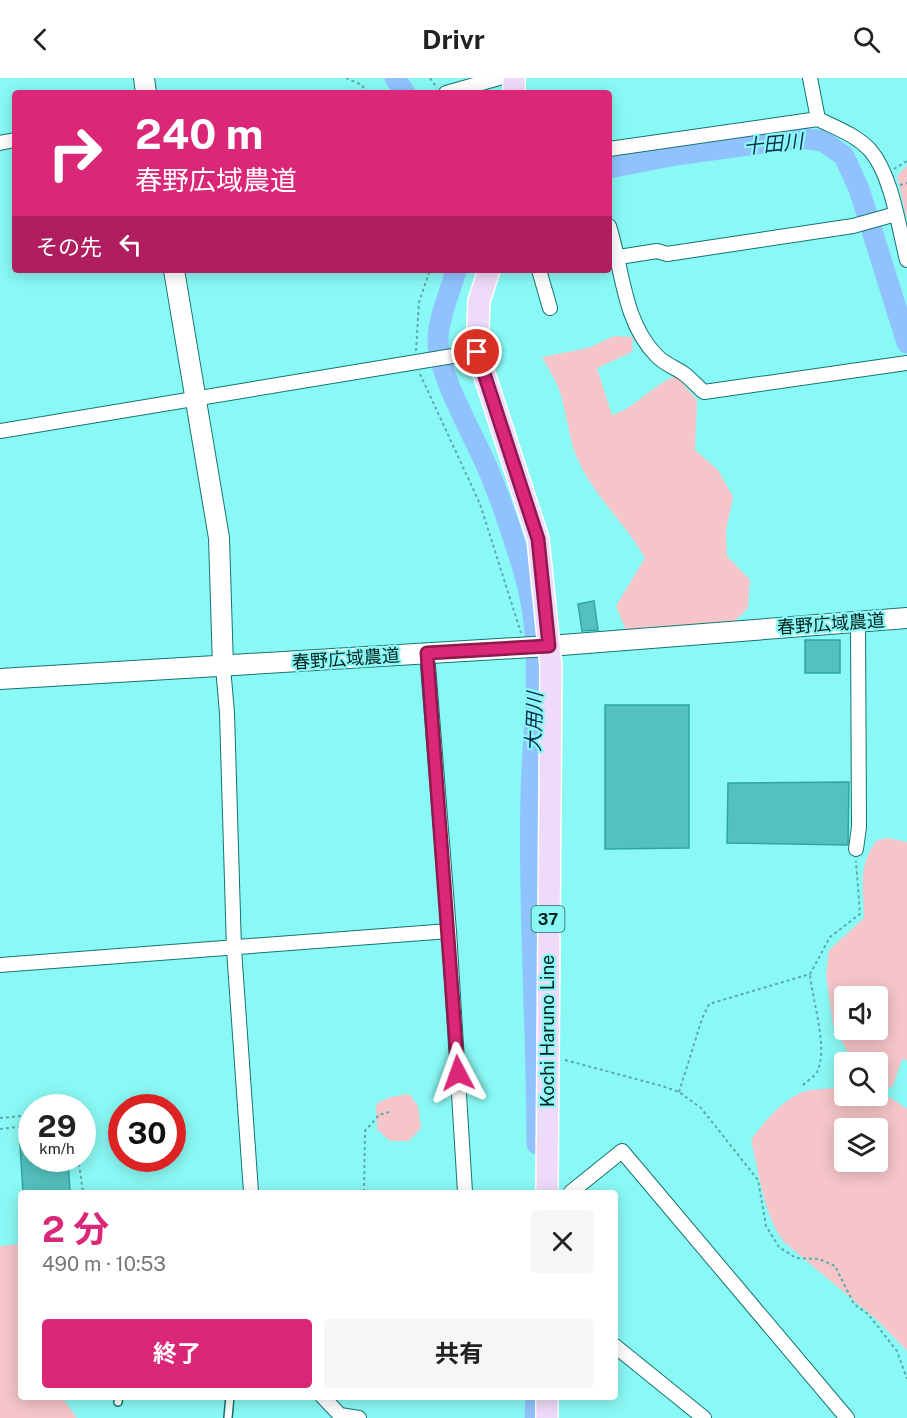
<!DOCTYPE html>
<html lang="ja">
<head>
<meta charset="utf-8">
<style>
	body { margin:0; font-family:"Public Sans","Noto Sans JP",sans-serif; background:#f6f6f6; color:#222; height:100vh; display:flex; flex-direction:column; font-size:22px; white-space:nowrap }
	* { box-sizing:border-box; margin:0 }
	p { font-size:20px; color:#767676 }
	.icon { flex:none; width:33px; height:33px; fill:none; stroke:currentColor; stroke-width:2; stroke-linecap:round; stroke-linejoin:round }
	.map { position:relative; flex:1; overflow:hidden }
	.drawer { position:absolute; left:18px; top:1112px; width:600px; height:210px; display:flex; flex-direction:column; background:#fff; border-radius:6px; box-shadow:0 3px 15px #0003 }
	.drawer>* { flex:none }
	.guide { position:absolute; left:12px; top:12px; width:600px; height:183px; border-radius:6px; box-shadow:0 3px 15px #0003; background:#db2777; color:#fff; overflow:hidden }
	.tools { position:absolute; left:834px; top:908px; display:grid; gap:12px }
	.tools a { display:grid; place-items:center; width:54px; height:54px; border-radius:6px; background:#fff; box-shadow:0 3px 15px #0003; font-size:30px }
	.speed { position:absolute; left:18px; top:1016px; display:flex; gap:12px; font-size:30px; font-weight:700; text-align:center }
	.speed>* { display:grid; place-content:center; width:78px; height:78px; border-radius:50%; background:#fff; box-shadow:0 3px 15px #0003; line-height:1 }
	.speed small { font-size:15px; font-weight:400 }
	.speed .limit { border:9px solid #d22; background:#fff; color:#111 }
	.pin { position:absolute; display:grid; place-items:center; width:51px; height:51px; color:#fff; margin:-26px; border:3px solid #fff; border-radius:50%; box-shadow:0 2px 6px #0007 }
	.me { position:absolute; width:66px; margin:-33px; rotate:356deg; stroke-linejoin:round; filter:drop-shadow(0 0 4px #0008) }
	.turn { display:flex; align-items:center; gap:21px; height:126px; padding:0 24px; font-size:27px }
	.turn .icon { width:78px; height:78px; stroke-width:2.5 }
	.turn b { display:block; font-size:42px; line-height:51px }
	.then { display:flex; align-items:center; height:57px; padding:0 24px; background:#0003; gap:12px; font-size:22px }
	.round { display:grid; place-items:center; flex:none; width:63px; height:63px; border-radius:6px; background:#f6f6f6 }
	.head { display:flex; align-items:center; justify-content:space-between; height:102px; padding:0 24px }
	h1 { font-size:36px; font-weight:700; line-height:45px; color:#db2777 }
	.primary-button { display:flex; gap:12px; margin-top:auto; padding:12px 24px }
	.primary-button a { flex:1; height:69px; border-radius:6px; background:#db2777; color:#fff; font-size:24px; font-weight:700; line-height:69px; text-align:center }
	.primary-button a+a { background:#f6f6f6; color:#222 }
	header { display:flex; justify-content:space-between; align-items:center; height:78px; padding:0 24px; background:#fff; font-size:27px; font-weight:700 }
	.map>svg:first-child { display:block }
	.green { fill:#f5c5c9; fill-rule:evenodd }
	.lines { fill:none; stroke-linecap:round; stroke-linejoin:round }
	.river { stroke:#90c3fe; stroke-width:21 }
	.building { fill:#54c1be; stroke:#2da6a3; stroke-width:1.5 }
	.lane-casing { stroke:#157472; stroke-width:10 }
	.street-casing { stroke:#157472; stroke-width:16 }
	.secondary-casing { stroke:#157472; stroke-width:22 }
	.primary-casing { stroke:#fff; stroke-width:24 }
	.path { stroke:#58aba8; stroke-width:2; stroke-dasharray:3 3; stroke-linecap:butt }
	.lane { stroke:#fff; stroke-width:7 }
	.street { stroke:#fff; stroke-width:14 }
	.secondary { stroke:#fff; stroke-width:20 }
	.primary { stroke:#eedbfa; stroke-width:21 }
	.route-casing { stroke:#8e194d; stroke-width:15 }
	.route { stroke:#db2777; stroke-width:10 }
	.labels { text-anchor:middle; stroke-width:4.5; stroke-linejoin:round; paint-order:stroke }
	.shield { fill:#8af9f5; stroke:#296361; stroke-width:1.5 }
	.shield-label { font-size:16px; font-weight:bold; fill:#002322 }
	.street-label { font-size:18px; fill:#002322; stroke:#8af9f5 }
	.water-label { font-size:20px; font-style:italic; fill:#0b2f53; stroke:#8af9f5 }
</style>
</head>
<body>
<header><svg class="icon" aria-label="back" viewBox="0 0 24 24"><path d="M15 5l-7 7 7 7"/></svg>Drivr<svg class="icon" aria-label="search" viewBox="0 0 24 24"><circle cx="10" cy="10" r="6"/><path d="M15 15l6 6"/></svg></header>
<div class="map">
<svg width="907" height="1340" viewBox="0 0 907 1340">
	<rect width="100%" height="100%" fill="#8af9f5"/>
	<path class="green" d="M907,87V141L897,98Z
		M614,258L633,259L632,274L597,290L612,337C637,329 652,307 676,298L697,322L695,372L718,392L733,419L726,453L727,478L750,502L748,530L733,545L626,552L616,528L645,480C626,446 595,419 579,384C569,363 568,343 562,321C559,307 549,292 542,279L588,270Z
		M887,760L907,764V982L902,981L893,1008L878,1014V984H853L833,947L826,897L829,872L864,840C864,809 857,790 876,763ZM844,918H878V951H844Z
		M834,1010L844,1012V1017L891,1020L907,1031V1273L878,1243L783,1163C763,1134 759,1095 751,1062C763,1045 784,1020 805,1013C814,1011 825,1011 834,1010ZM844,1050H878V1083H844Z
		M409,1016L418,1028L421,1050L409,1063H390L377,1051L376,1026L390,1019Z
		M21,1166V1318L62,1319L77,1340H0V1168Z"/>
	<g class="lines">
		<path class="river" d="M395,0L405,15
			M609,90L676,77L800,60L823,63L844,78L859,111L907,265
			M456,192C450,216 437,241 438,267C441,304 478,364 492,401C504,430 514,461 523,491C546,564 533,642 531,717C528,833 537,949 537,1066
			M535,1340L536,1318"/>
	</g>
	<path class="building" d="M594,523L598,552L582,553L578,526Z
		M805,562H840V595H805Z
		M605,627H689V770L605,771Z
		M849,704L848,767L727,765L728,705Z
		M32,1051V1080H68L70,1114H23L19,1052Z"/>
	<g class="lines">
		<g class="lane-casing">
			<path id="lane" d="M118,1324L119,1318
				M228,1340L230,1318"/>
		</g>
		<g class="street-casing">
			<path id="street" d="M810,0L818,41C836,50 856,57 870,72C892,97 899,151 907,182
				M446,15L499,0
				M0,65L15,62
				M609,71L818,41
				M609,148C623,192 623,243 656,277C664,286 674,289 683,295C690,300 697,308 704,314L907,285
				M619,179L657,173L667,176L853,148L896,136
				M539,192L550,230
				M0,353L477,274
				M427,575L449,853L465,1114
				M223,589L227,635L234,871L251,1114
				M856,771L859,749L858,543
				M0,887L449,853
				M571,1114L622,1073L847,1340
				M615,1268L704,1340
				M322,1318L340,1337L359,1340"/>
		</g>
		<g class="secondary-casing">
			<path id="secondary" d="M144,0L146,15
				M174,192L219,460L223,589
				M0,601L549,568L907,540"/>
		</g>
		<g class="primary-casing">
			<path id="primary" d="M514,0V15
				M489,192L479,223L477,274L538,461L551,588L547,1114
				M547,1340V1318"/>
		</g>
		<path class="path" d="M346,0L362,7L367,15
			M430,0L437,10
			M894,91L907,83
			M900,107L907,105
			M416,273L419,224L430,192
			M420,296L480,426L521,555
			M565,982L662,1008L679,1014L701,1030L758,1102L766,1148L779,1169L796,1180L819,1181L835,1188L854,1226L868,1236L897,1273L907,1301
			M803,1007C807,1003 814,999 817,994C829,970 812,923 810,896
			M679,1014L702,941L709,926L810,896L830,859L860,836L856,783
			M0,1040L32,1037
			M0,1051L32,1047
			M78,1080L83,1114
			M364,1114L365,1053L379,1037L389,1034"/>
		<use href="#lane" class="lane"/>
		<use href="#street" class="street"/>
		<use href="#secondary" class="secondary"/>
		<use href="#primary" class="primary"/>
	</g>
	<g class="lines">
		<g class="route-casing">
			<path id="route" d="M458,995L427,575L549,568L538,461L477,274"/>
		</g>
		<use href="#route" class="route"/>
	</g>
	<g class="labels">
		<rect class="shield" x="531.5" y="828" width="33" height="26" rx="4.5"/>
		<g class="shield-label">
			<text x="548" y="847">37</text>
		</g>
		<g class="street-label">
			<text transform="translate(831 546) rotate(-4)" y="6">春野広域農道</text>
			<text transform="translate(346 581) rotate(-4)" y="6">春野広域農道</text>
			<text transform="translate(548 953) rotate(-90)" y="6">Kochi Haruno Line</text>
		</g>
		<g class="water-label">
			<text transform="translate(773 66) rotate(-6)" y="7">十田川</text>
			<text transform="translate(534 644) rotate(-88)" y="7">大用川</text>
		</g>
	</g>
</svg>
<div class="tools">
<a><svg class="icon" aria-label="sound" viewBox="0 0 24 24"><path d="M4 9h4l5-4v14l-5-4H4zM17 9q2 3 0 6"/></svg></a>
<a><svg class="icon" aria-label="search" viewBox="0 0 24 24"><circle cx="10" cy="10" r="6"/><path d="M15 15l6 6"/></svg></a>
<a><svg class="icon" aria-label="layers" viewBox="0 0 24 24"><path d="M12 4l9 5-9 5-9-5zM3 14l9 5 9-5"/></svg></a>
</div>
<div class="speed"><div>29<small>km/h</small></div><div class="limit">30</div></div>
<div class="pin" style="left:477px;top:274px;background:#d93025"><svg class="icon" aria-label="arrive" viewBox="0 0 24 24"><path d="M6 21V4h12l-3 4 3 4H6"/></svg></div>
<svg class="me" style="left:458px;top:995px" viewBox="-20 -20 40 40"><path d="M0-17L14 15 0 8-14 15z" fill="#db2777" stroke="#fff" stroke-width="4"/></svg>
<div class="guide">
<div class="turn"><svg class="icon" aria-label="right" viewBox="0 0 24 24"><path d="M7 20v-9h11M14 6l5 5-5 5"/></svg><div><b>240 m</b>春野広域農道</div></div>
<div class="then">その先<svg class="icon" aria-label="left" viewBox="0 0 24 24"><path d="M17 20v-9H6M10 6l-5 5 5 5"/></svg></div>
</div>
<section class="drawer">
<div class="head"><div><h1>2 分</h1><p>490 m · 10:53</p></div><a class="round"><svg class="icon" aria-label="close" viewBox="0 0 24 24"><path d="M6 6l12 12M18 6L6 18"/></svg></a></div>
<div class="primary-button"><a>終了</a><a>共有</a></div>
</section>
</div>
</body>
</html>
